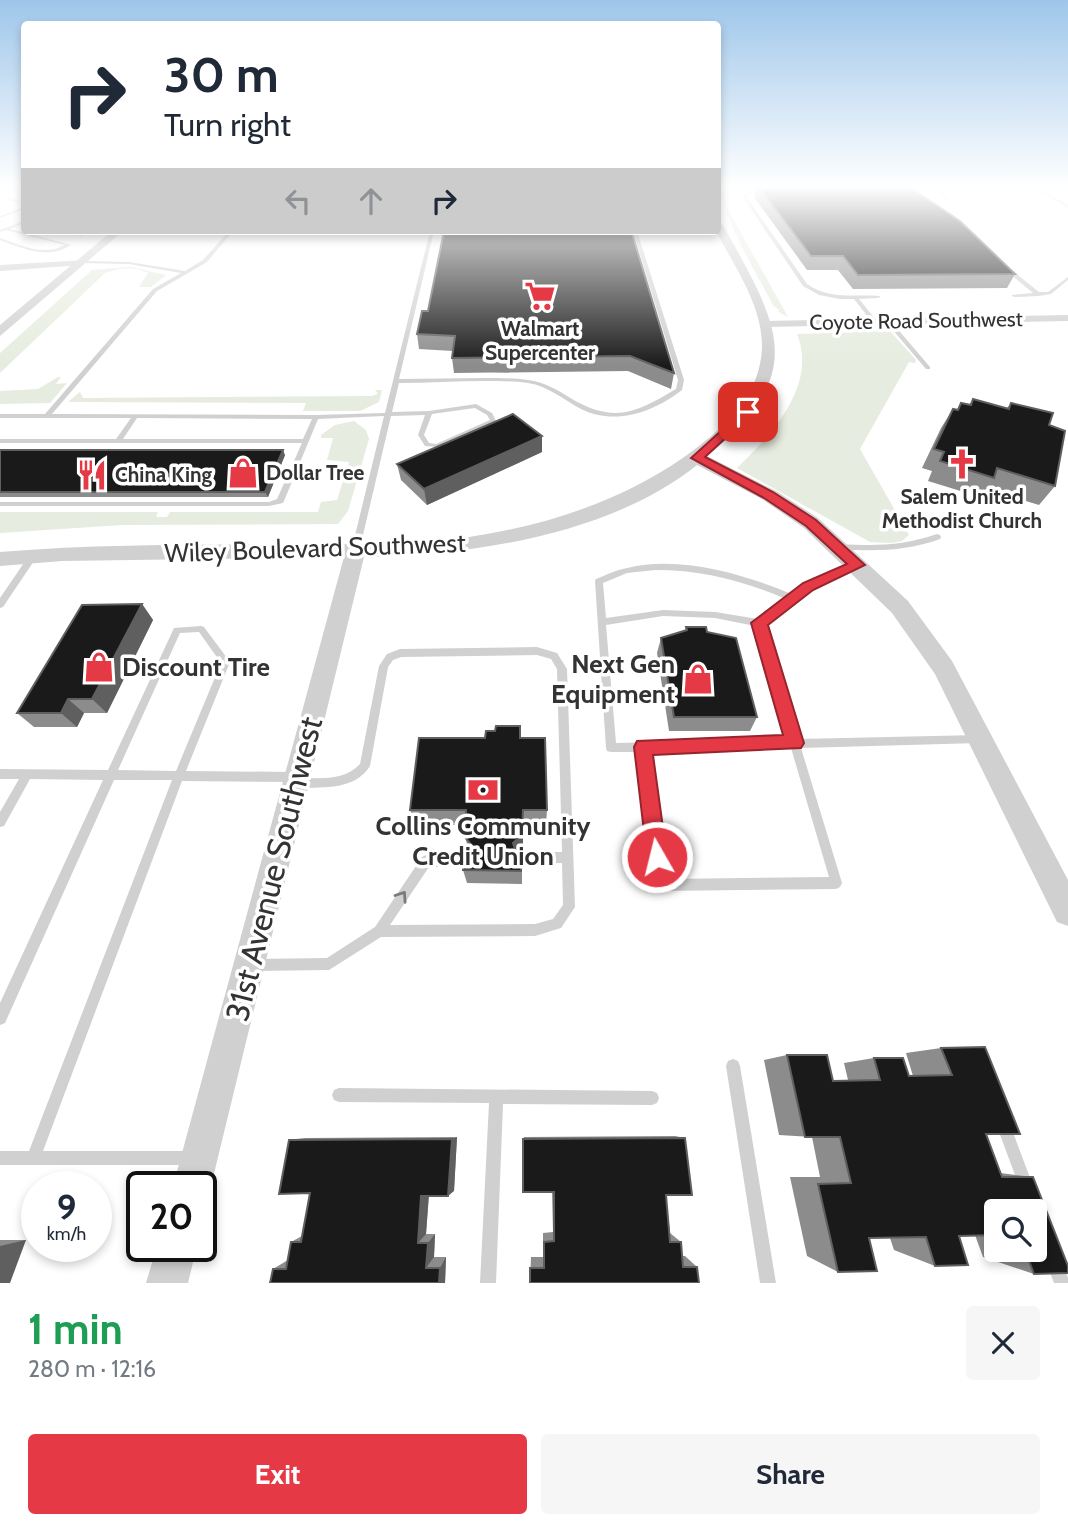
<!DOCTYPE html>
<html lang="en">
<head>
<meta charset="utf-8">
<style>
	body { margin:0; font-family:Cabin,sans-serif; background:#f6f6f7; color:#1f2937; height:100vh; display:flex; flex-direction:column; font-size:26px; white-space:nowrap }
	* { box-sizing:border-box; margin:0 }
	p { font-size:23px; color:#747a83 }
	.icon { flex:none; width:38px; height:38px; fill:none; stroke:currentColor; stroke-width:2; stroke-linecap:round; stroke-linejoin:round }
	.map { position:relative; height:1283px; overflow:hidden }
	.drawer { display:flex; flex-direction:column; background:#fff; flex:1 }
	.drawer>* { flex:none }
	.top-card { position:absolute; left:21px; top:21px; width:700px; height:214px; border-radius:7px; box-shadow:0 4px 10px #0003; background:#fff; color:#1f2937; overflow:hidden }
	.buttons { position:absolute; left:984px; top:1199px; display:grid; gap:14px }
	.buttons a { display:grid; place-items:center; width:63px; height:63px; border-radius:7px; background:#fff; box-shadow:0 4px 10px #0003; font-size:35px }
	.speed { position:absolute; left:21px; top:1171px; display:flex; gap:14px; font-size:35px; font-weight:700; text-align:center }
	.speed>* { display:grid; place-content:center; width:91px; height:91px; border-radius:50%; background:#fff; box-shadow:0 4px 10px #0003; line-height:1 }
	.speed small { font-size:18px; font-weight:400 }
	.speed .limit { border:4px solid #111; border-radius:10px; background:#fff; color:#111 }
	.pin { position:absolute; display:grid; place-items:center; width:60px; height:60px; color:#fff; margin:-30px; border-radius:14px; box-shadow:0 4px 10px #0006 }
	.me { position:absolute; width:77px; margin:-38px; rotate:352deg; stroke-linejoin:round; filter:drop-shadow(0 0 5px #0008) }
	.turn { display:flex; align-items:center; gap:24px; height:147px; padding:0 28px; font-size:32px }
	.turn .icon { width:91px; height:91px; stroke-width:2.5 }
	.turn b { display:block; font-size:49px; line-height:60px }
	.lanes { display:flex; align-items:center; height:66px; padding:0 28px; background:#0003; justify-content:center; gap:35px; direction:ltr }
	.lanes .off { opacity:.35 }
	.round { display:grid; place-items:center; flex:none; width:74px; height:74px; border-radius:7px; background:#f6f6f7 }
	.head { display:flex; align-items:center; justify-content:space-between; height:119px; padding:0 28px }
	h1 { font-size:42px; font-weight:700; line-height:52px; color:#1e9e55 }
	.button { display:flex; gap:14px; margin-top:auto; padding:14px 28px }
	.button a { flex:1; height:80px; border-radius:7px; background:#e63946; color:#fff; font-size:28px; font-weight:700; line-height:80px; text-align:center }
	.button a+a { background:#f6f6f7; color:#1f2937 }
	.map>svg:first-child { display:block }
	.green { fill:#e6ecdf }
	.lines { fill:none; stroke-linecap:round; stroke-linejoin:round }
	.service { fill:#d0d0d0; fill-rule:evenodd }
	.minor { fill:#d0d0d0; fill-rule:evenodd }
	.tertiary { fill:#d0d0d0; fill-rule:evenodd }
	.wall { fill:#8c8c8c; fill-rule:evenodd }
	.shaded-wall { fill:#5f5f5f }
	.building { fill:#1a1a1a; stroke:#5f5f5f; stroke-width:2 }
	.oneway { stroke:#7a7a7a }
	.route { fill:#e63946; stroke:#96252e; stroke-width:2 }
	.labels { text-anchor:middle; stroke-width:7; stroke-linejoin:round; paint-order:stroke }
	.far-street-label { font-size:21px; fill:#333; stroke:#fff }
	.far-poi-label { font-size:21px; font-weight:bold; fill:#333; stroke:#fff }
	.street-label { font-size:26px; fill:#333; stroke:#fff }
	.poi-label { font-size:26px; font-weight:bold; fill:#333; stroke:#fff; text-anchor:end }
	.near-street-label { font-size:32px; fill:#333; stroke:#fff }
</style>
</head>
<body>
<div class="map">
<svg width="1068" height="1283" viewBox="0 0 1068 1283">
	<rect width="100%" height="100%" fill="#fff"/>
	<path class="green" d="M723,186L725,204L788,317L777,311H780L773,305C753,267 729,229 719,187Z
		M131,267L166,275L151,287H139L148,273C134,266 119,268 105,273L0,373V353L92,270Z
		M890,331L916,360L915,363L909,362L860,449L909,535L902,541L891,543L870,542L737,468C771,435 818,386 797,334Z
		M58,377H61L56,384L67,383L50,403L0,404V391L38,389Z
		M375,390H382L379,402L360,411H303L306,403L68,402L80,392L83,398L372,396L378,394Z
		M354,421L366,430L369,439L348,511L338,524L122,525L0,533V512H158L156,517H167L170,512H318L321,502L337,500L349,462L327,460L333,438H321V435L335,425Z"/>
	<g class="lines">
		<path class="service" d="M1039,188L1068,205V208L1038,190Z
			M1060,188L1065,191V193L1059,190Z
			M949,189V191L941,192L948,198L947,200L936,191Z
			M768,190L767,192L752,193L746,196L807,284C829,300 854,294 880,296V297L878,298L859,299L876,320V322H872L854,299H840L819,295L803,286L742,196L751,191Z
			M8,198L24,202V204L7,200Z
			M24,207V209L0,218V216Z
			M24,221V223L10,229L71,245C48,260 24,249 0,240V238C21,245 43,257 65,245L6,230L0,232V230Z
			M67,231H73L83,235L81,236Z
			M229,231H233L207,262L157,291L52,414L316,415L385,413L430,231H434L399,379C428,379 457,378 485,378C499,378 514,378 528,380C544,382 558,390 572,399C615,424 637,412 676,389L678,380L633,231H637L684,380L682,390C654,412 615,426 581,409C564,400 548,386 528,383C514,381 499,381 485,381C456,381 427,383 399,383L392,412L429,411L476,404L492,413L496,421L439,447L425,446L418,435L425,415L391,416L359,552L355,555L351,552L384,416L318,419L284,501L283,503L269,506H0V502H269L277,499L302,443H0V439H116L131,418H0V414H45L153,289L181,273L129,264L82,263L80,261L129,262L185,271L203,260ZM475,408L487,415L490,420L436,444L429,443L424,435L432,414ZM137,418L312,419L303,439H123Z
			M1004,267H1008L1039,292H1048L1068,277V280L1051,294L1039,296L1014,297L1012,296V295L1033,293L1004,269Z
			M886,320H890L930,367V369H926L886,322Z
			M937,534L940,535L941,537L940,539C913,549 886,551 857,550C850,550 842,551 836,547L840,544C877,546 901,546 937,534Z
			M33,553L36,554L37,556L36,558L3,607L0,608V598L30,554Z
			M857,562L860,563L861,565L860,567L811,588L764,624L798,739L979,735L982,736L984,739L982,742L979,743L801,748L842,883L840,887L836,889L661,891L657,889L655,885L639,752H611L607,751L606,748L595,581L596,579C606,575 616,570 627,568C680,555 743,574 792,594L805,584ZM655,570C702,570 744,581 786,599L758,619L715,612L663,610L606,618L603,583L627,573ZM663,616L715,618L755,626L788,739L616,743L606,625ZM791,748L829,877L666,879L649,752Z
			M201,626L204,627L230,662L186,771L296,772L300,774L301,778C322,778 344,781 360,764L379,666L387,654L400,649L537,647L557,653L567,669L575,907L561,928L535,936L381,937L329,970L254,971L250,969L248,965L250,961L254,959L327,958L375,927L422,857L426,855L468,854L472,856L474,860L472,864L468,866L429,867L390,925L535,924L553,919L563,905L562,863L522,864L518,862L516,858L518,854L522,852H562L557,669L551,659L537,655L401,657L393,660L388,667L370,766C355,790 325,787 300,788L296,786L295,782L182,781L43,1151H191L196,1153L198,1158L196,1163L191,1165H0V1151H29L172,780H114L5,1023L0,1025V1003L103,780L30,779L4,826L0,827V812L19,779H0V769L108,770L174,628ZM199,632L221,663L176,771L118,770L180,633Z
			M733,1059L738,1061L740,1066L776,1283H760L726,1066L728,1061Z
			M339,1088L652,1091L657,1093L659,1098L657,1103L652,1105L503,1104L496,1283H480L489,1103L339,1102L334,1100L332,1095L334,1090Z
			M1003,1117L1008,1119L1033,1186L1031,1191L1026,1193L1021,1191L996,1124L998,1119Z
			M1054,1254L1060,1256L1068,1278V1283H1054L1046,1262L1048,1256Z"/>
		<path class="minor" d="M85,260L82,265L0,271V265Z
			M1068,315V321L764,327L759,324L764,321Z"/>
		<path class="tertiary" d="M718,222L723,225C778,325 811,372 707,456L776,491L818,518L908,601L952,661L1068,880V926L1057,922L935,674L892,613L804,528L762,499L697,465C610,535 472,555 364,557L211,1186L206,1200L201,1202V1186H173L344,557L62,561L0,566V552C95,544 190,545 285,544C333,543 381,546 428,542C524,533 622,506 699,446C732,420 760,392 762,348C763,306 734,266 716,231Z
			M112,231H123L0,336V325Z
			M157,1246H197L188,1283H146Z"/>
	</g>
	<path class="wall" d="M757,186H908L1015,274L1007,288L853,289L838,270H807L754,197Z
		M444,231L674,373L671,389L628,371L454,373L452,358L453,351L419,349L417,334L428,311Z
		M973,399L1007,408L1011,403L1049,425L1055,486L1039,505L986,489L980,497L928,481L932,471L922,468L941,428L953,409L957,410L961,403L969,405Z
		M0,450L285,455L268,497H0Z
		M542,452L427,505L401,480L397,464Z
		M142,604L153,620L107,713H84L77,727H34L17,713Z
		M686,627L707,632L757,717L750,731H669L657,653L661,638L685,630Z
		M520,726L521,738L547,810L546,825L523,826V849L520,852L522,867V884L467,883L463,870L469,851L465,837L466,825H416L410,810L485,738L495,731Z
		M985,1047L1020,1134H986L1000,1173L1033,1177L1068,1266V1273L1034,1274L983,1257L975,1235L959,1236L968,1265L935,1266L894,1250L890,1238H869L877,1271L838,1272L807,1256L790,1177H820L812,1137L779,1135L764,1060L787,1055H827L833,1081L848,1080L844,1063L874,1058H903L909,1076H913L906,1053L941,1048ZM996,1211H1034V1250H996Z
		M675,1136L685,1138L666,1195L670,1233L681,1242L682,1256H685L697,1267L530,1283L531,1257H543V1233L553,1232L552,1192L523,1139L524,1137Z
		M457,1137L454,1191L429,1196L426,1234H435L434,1257H446L445,1283H270L273,1269L288,1260L291,1242L302,1236L310,1193L289,1140L305,1138Z
		M0,1240H26L0,1283Z"/>
	<path class="shaded-wall" d="M542,436V452L427,505L424,489Z
		M283,450L285,455L268,497L265,492Z
		M142,604L153,620L107,713L92,699Z
		M68,699L84,713L77,727L61,713Z
		M523,810V849L514,857L513,843Z
		M457,1137L454,1191L448,1196L452,1139Z
		M429,1191L426,1234L418,1243L421,1196Z
		M435,1234L434,1257L426,1268L428,1243Z
		M26,1240L10,1283H0V1246Z
		M446,1257L445,1283H439L440,1268Z"/>
	<path class="building" d="M758,186H908L960,221L1015,274L858,275L843,256H811Z
		M444,231H589L590,233H632L674,373L630,356L452,358L455,336L417,334L422,311H428Z
		M973,399L1009,409L1011,403L1053,413L1049,425L1065,431L1055,486L997,468L994,478L940,461L944,452L934,449L953,409L958,410L961,403L971,405Z
		M513,414L542,436L424,489L397,464Z
		M0,450H283L265,492H0Z
		M142,604L92,699H68L61,713H17L82,605Z
		M686,627H706L707,632L736,638L757,717H674L661,638L687,630Z
		M496,726H520V738H545L547,810H523L522,835L513,843L515,849L522,853L521,871L463,870L464,855L473,847L465,837L466,810H410L419,738H485L486,731H495Z
		M985,1047L1020,1134H986L1002,1177H1033L1068,1266V1273L1034,1274L1025,1250H1034V1211H996V1235L959,1236L968,1265L935,1266L926,1237L869,1238L877,1271L838,1272L818,1184L851,1183L840,1137H805L787,1055H827L833,1081L880,1080L874,1058H903L909,1076L952,1075L941,1048Z
		M685,1138L692,1195H666L670,1242H681L683,1267H697L699,1283H530V1268H544V1242L554,1241V1192H523V1139Z
		M452,1139L448,1196H421L418,1243H428L426,1268H440L439,1283H270L273,1269H286L291,1242H301L310,1193L279,1194L289,1140Z"/>
	<defs><path id="oneway-chevron" d="M-2-3.5L2.5 0L-2 3.5" fill="none" stroke-width="1.6" stroke-linecap="round" stroke-linejoin="round" transform="scale(1.75)"/></defs>
	<use class="oneway" href="#oneway-chevron" transform="translate(402 896) rotate(-56)"/>
	<linearGradient id="sky" x2="0" y2="1"><stop stop-color="#9ec6ea"/><stop offset="0.51" stop-color="#fff"/><stop offset="1" stop-color="#fff" stop-opacity="0"/></linearGradient>
	<rect width="1068" height="366" fill="url(#sky)"/>
	<path class="route" d="M744,410L754,412L705,457L773,492L816,520L865,565L813,590L768,625L804,743L801,748L653,755L667,857L664,864L657,867L650,864L647,857L634,747L637,741L783,735L751,623L803,583L847,564L806,526L764,498L691,458Z"/>
	<defs>
		<g id="supermarket-bare" transform="scale(2.415)"><path d="M-6-5.5h2.5l.6 2H6L4.5 2H-2.5L-4.4-4H-6ZM-1.5 3.2a1.3 1.3 0 1 0 .1 0ZM3 3.2a1.3 1.3 0 1 0 .1 0Z" fill="#e63946" stroke="#fff" stroke-width="2.5" paint-order="stroke"/></g>
		<g id="church-bare" transform="scale(2.415)"><path d="M-1.2-6h2.4v3.5h3.3v2.4h-3.3V6h-2.4V-.1h-3.3v-2.4h3.3Z" fill="#e63946" stroke="#fff" stroke-width="2.5" paint-order="stroke"/></g>
		<g id="shop-bare" transform="scale(2.415)"><path d="M-5-2.5h2.3a2.7 3.5 0 0 1 5.4 0H5L5.5 6h-11ZM-1.5-2.5h3a1.5 2.3 0 0 0-3 0Z" fill="#e63946" stroke="#fff" stroke-width="2.5" paint-order="stroke"/></g>
		<g id="restaurant-bare" transform="scale(2.415)"><path d="M-5-6h1v4h1v-4h1v4h1v-4h1v5L-1.5 .5V6h-2V.5L-5-1ZM5-6V6H3V1.5H1.5Q1.5-4 5-6Z" fill="#e63946" stroke="#fff" stroke-width="2.5" paint-order="stroke"/></g>
		<g id="bank-bare" transform="scale(2.415)"><path d="M-6-4H6V4H-6ZM0-2.3a2.3 2.3 0 1 0 0 4.6a2.3 2.3 0 1 0 0-4.6Z" fill="#e63946" stroke="#fff" stroke-width="2.5" paint-order="stroke"/></g>
	</defs>
	<g fill-rule="evenodd">
		<use href="#supermarket-bare" x="540" y="296"/>
		<use href="#church-bare" x="962" y="464"/>
		<use href="#shop-bare" x="243" y="473"/>
		<use href="#restaurant-bare" x="92" y="475"/>
		<use href="#shop-bare" x="99" y="667"/>
		<use href="#shop-bare" x="698" y="679"/>
		<use href="#bank-bare" x="483" y="790"/>
	</g>
	<g class="labels">
		<g class="far-street-label">
			<text transform="translate(916 321) rotate(-1)" y="7">Coyote Road Southwest</text>
		</g>
		<g class="far-poi-label">
			<text x="540" y="336">Walmart<tspan x="540" dy="24">Supercenter</tspan></text>
			<text x="266" y="480" text-anchor="start">Dollar Tree</text>
			<text x="115" y="482" text-anchor="start">China King</text>
			<text x="962" y="504">Salem United<tspan x="962" dy="24">Methodist Church</tspan></text>
		</g>
		<g class="street-label">
			<text transform="translate(315 548) rotate(-2)" y="9">Wiley Boulevard Southwest</text>
		</g>
		<g class="poi-label">
			<text x="675" y="673">Next Gen<tspan x="675" dy="30">Equipment</tspan></text>
			<text x="122" y="676" text-anchor="start">Discount Tire</text>
			<text x="483" y="835" text-anchor="middle">Collins Community<tspan x="483" dy="30">Credit Union</tspan></text>
		</g>
		<g class="near-street-label">
			<text transform="translate(274 869) rotate(-76)" y="11">31st Avenue Southwest</text>
		</g>
	</g>
</svg>
<div class="buttons">
<a><svg class="icon" aria-label="search" viewBox="0 0 24 24"><circle cx="10" cy="10" r="6"/><path d="M15 15l6 6"/></svg></a>
</div>
<div class="speed"><div>9<small>km/h</small></div><div class="limit">20</div></div>
<div class="pin" style="left:748px;top:412px;background:#d93025"><svg class="icon" aria-label="arrive" viewBox="0 0 24 24"><path d="M6 21V4h12l-3 4 3 4H6"/></svg></div>
<svg class="me" style="left:657px;top:857px" viewBox="-20 -20 40 40"><circle r="17" fill="#e63946" stroke="#fff" stroke-width="3"/><path d="M0-11L8 9 0 5-8 9z" fill="#fff"/></svg>
<div class="top-card">
<div class="turn"><svg class="icon" aria-label="right" viewBox="0 0 24 24"><path d="M7 20v-9h11M14 6l5 5-5 5"/></svg><div><b>30 m</b>Turn right</div></div>
<div class="lanes"><svg class="icon off" aria-label="left" viewBox="0 0 24 24"><path d="M17 20v-9H6M10 6l-5 5 5 5"/></svg><svg class="icon off" aria-label="ahead" viewBox="0 0 24 24"><path d="M12 20V5M6 11l6-6 6 6"/></svg><svg class="icon" aria-label="right" viewBox="0 0 24 24"><path d="M7 20v-9h11M14 6l5 5-5 5"/></svg></div>
</div>
</div>
<section class="drawer">
<div class="head"><div><h1>1 min</h1><p>280 m · 12:16</p></div><a class="round"><svg class="icon" aria-label="close" viewBox="0 0 24 24"><path d="M6 6l12 12M18 6L6 18"/></svg></a></div>
<div class="button"><a>Exit</a><a>Share</a></div>
</section>
</body>
</html>
